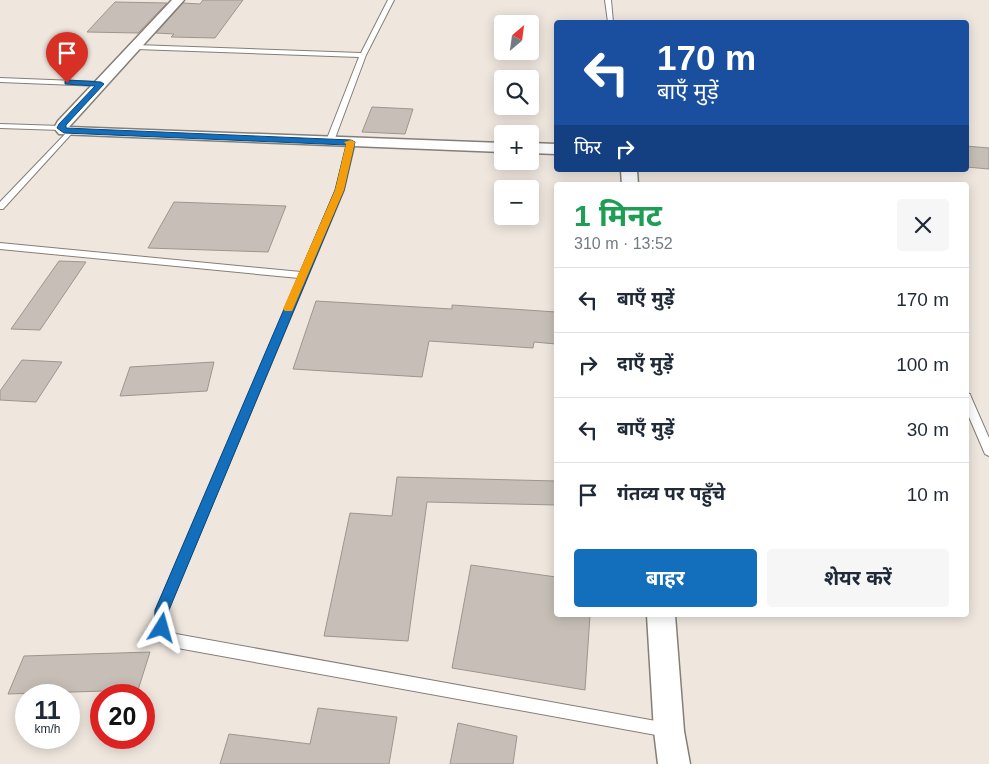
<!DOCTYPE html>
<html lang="hi">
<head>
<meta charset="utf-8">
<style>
	body { margin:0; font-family:Arial,"Noto Sans Devanagari",sans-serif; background:#f6f6f7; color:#1f2937; height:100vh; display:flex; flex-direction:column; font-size:19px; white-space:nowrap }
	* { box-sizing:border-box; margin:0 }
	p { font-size:16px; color:#747a83 }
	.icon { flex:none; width:28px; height:28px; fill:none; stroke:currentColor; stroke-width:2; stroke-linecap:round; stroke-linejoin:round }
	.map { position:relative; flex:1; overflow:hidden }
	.drawer { position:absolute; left:554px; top:182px; width:415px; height:435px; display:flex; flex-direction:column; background:#fff; border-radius:5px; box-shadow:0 2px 12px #0003 }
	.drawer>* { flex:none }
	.hud { position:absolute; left:554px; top:20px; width:415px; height:152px; border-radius:5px; box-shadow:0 2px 12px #0003; background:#1a4fa0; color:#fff; overflow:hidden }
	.needle { width:32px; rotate:29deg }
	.buttons { position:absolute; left:494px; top:15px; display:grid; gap:10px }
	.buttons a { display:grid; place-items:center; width:45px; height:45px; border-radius:5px; background:#fff; box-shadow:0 2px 12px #0003; font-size:25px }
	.speed { position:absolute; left:15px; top:684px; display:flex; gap:10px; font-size:25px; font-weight:700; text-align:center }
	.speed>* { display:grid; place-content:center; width:65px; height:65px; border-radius:50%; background:#fff; box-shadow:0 2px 12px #0003; line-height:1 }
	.speed small { font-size:12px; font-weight:400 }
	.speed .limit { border:8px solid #d22; background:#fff; color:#111 }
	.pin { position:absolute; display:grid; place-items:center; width:42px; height:42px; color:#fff; margin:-51px -21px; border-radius:50% 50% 50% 0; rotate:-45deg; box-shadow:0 0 5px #0007 }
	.pin .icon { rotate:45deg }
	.me { position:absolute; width:55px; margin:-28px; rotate:8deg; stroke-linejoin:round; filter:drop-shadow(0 0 4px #0008) }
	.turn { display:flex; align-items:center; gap:18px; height:105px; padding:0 20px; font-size:22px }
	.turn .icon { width:65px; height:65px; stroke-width:2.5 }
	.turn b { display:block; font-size:35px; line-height:42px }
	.then { display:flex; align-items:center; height:48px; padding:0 20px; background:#0003; gap:10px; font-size:19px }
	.round { display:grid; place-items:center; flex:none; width:52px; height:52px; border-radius:5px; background:#f6f6f7 }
	.headline { display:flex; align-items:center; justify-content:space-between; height:85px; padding:0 20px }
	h1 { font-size:30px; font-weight:700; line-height:38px; color:#1e9e55 }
	.action { display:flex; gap:10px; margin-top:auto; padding:10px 20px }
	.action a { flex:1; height:58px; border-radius:5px; background:#136ebb; color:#fff; font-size:20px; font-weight:700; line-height:58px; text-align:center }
	.action a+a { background:#f6f6f7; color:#1f2937 }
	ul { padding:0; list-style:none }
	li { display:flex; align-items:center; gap:15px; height:65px; padding:0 20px; border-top:1px solid #e0e1e3 }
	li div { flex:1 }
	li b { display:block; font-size:19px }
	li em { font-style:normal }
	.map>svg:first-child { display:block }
	.building { fill:#c7bfb7; stroke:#9d968e }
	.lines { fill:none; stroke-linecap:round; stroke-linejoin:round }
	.service-casing { stroke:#857e77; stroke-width:2 }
	.minor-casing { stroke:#857e77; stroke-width:3 }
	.service { fill:#fff; fill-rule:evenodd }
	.minor { fill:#fff; fill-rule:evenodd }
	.route { fill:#136ebb; stroke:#0c487a }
	.slow { fill:#f59e0b }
</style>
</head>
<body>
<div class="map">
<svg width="989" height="764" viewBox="0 0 989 764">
	<rect width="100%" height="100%" fill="#efe7de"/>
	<path class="building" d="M203,0H243L215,38L171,37L174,34L156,33L183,3L200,4Z
		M115,2L167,3L138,33L87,32Z
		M372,107L413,109L405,134L362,132Z
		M966,146L989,148V169L966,167Z
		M174,202L286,206L268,252L148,248Z
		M59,261L86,262L40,330L11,329Z
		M316,301L452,309V305L556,312V344L534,342L533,348L429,341L422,377L293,369Z
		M22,360L62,362L36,402L0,400V391Z
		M214,362L207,391L120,396L130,367Z
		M397,477L556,481V505L427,502L408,641L324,636L350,513L392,516Z
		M471,565L556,577V615H590L585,690L452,668Z
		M150,652L138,690L8,694L24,656Z
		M318,708L397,717L389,764H220L229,734L310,744Z
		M458,723L517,736L513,764H450Z"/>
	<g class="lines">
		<g class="service-casing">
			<path id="service" d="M388,0H394L366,55L334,141L330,143L326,141L359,57L136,49L133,47L136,45L361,53Z
				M605,0H611L613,22H608Z
				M0,78L101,82L104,84L101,86L0,82Z
				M0,124L61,126L64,128L61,130L0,128Z
				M69,130L74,131L3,209H0V202Z
				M348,141L355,143L344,190L168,610V626L176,634L667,723L672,725L674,730L672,735L667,737L172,647C156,640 156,625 156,610L299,278L0,249V243L301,272L336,190Z
				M966,393L970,394L971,397L989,438V456L985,454L966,410Z"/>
		</g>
		<g class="minor-casing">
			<path id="minor" d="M172,0H184L69,127L502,143V152L59,134L54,128L58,121Z
				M530,143L556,144V154L530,153Z
				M621,170H637L638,185H622Z
				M647,615H675L684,731L690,764H658L654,731Z"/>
		</g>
		<use href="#service" class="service"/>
		<use href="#minor" class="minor"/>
	</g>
	<path class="route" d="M67,80L101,82L104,84L66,125V128L351,140L355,142L344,190L169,610V628L167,633L162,635L156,633L154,628L155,610L335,190L346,145L64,133L57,128L59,124L95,86L65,84V81Z"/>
	<path class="slow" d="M351,140L355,142L344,190L293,309L292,311H285L283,309L335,190L346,144L344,142Z"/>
</svg>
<div class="buttons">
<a><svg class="needle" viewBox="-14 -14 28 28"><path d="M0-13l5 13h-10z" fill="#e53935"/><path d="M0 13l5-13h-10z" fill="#747a83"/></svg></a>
<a><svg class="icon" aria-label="search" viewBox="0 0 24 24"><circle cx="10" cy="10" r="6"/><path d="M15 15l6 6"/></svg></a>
<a>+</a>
<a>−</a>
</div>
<div class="speed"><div>11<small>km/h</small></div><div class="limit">20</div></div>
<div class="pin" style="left:67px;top:83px;background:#d93025"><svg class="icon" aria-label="arrive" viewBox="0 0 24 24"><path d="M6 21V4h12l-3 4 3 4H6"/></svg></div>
<svg class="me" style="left:162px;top:628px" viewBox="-20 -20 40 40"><path d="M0-17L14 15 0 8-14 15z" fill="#136ebb" stroke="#fff" stroke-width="4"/></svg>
<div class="hud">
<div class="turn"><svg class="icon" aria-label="left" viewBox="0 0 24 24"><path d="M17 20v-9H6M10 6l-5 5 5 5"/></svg><div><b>170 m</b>बाएँ मुड़ें</div></div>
<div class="then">फिर<svg class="icon" aria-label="right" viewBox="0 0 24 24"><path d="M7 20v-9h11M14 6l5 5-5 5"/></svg></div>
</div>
<section class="drawer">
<div class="headline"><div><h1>1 मिनट</h1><p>310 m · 13:52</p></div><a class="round"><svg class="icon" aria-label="close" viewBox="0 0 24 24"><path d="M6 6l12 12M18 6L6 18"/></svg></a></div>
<ul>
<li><svg class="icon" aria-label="left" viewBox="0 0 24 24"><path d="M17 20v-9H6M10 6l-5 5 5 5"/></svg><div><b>बाएँ मुड़ें</b></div><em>170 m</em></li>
<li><svg class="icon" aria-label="right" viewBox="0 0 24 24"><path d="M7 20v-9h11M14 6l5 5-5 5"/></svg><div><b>दाएँ मुड़ें</b></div><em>100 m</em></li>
<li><svg class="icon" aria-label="left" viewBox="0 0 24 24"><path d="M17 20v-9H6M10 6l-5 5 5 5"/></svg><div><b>बाएँ मुड़ें</b></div><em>30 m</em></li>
<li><svg class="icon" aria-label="arrive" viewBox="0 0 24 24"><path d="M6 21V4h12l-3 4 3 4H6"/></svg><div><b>गंतव्य पर पहुँचे</b></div><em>10 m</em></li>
</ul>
<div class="action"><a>बाहर</a><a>शेयर करें</a></div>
</section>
</div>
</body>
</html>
